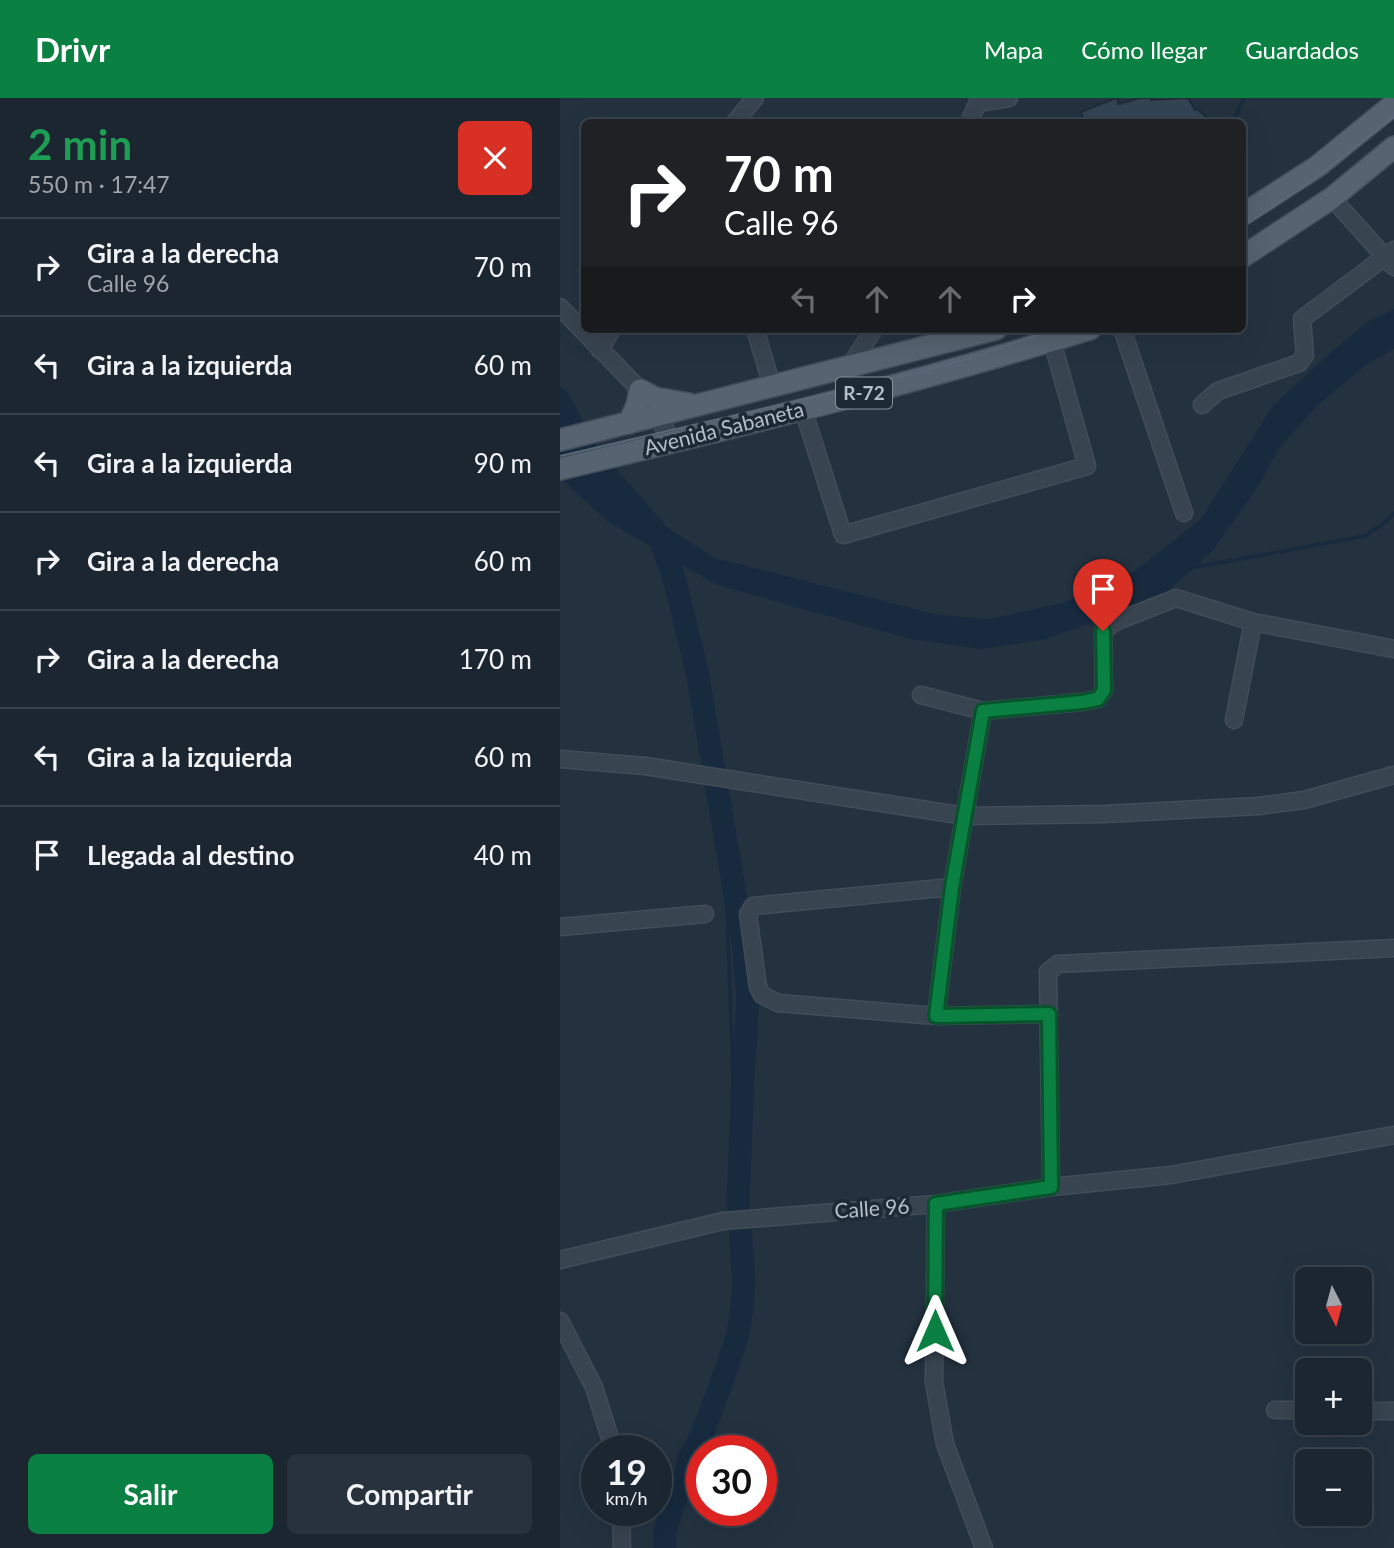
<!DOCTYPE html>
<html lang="es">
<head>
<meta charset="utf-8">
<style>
	body { margin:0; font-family:Lato,sans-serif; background:#28323c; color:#f1f3f6; height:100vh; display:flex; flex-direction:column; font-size:26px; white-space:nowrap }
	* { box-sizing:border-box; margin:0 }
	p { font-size:23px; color:#a0a5ab }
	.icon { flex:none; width:38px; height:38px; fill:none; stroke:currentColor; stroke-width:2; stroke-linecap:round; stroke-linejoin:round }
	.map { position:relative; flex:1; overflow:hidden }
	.sheet { display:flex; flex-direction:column; background:#1b2630; width:560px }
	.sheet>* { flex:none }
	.guide { position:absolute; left:21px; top:21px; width:665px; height:214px; border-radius:10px; box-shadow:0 7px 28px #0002,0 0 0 2px #39434c; background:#202124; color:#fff; overflow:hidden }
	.needle { width:46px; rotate:174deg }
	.controls { position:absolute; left:735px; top:1169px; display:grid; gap:14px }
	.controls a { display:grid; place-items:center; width:77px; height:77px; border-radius:10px; background:#1b2630; box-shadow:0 7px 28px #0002,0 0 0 2px #39434c; font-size:35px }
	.speed { position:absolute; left:21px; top:1337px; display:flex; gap:14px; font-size:35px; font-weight:700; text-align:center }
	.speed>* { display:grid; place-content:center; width:91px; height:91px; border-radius:50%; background:#1b2630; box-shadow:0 7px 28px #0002,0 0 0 2px #39434c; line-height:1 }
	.speed small { font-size:18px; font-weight:400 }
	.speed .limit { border:10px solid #d22; background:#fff; color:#111 }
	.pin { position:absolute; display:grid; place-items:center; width:60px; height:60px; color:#fff; margin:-72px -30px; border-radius:50% 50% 50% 0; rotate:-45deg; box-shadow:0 0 7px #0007 }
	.pin .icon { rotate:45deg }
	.me { position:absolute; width:77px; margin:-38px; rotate:0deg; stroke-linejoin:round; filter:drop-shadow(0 0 5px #0008) }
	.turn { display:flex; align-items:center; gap:24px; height:147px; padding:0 28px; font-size:32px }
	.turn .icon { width:91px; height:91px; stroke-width:2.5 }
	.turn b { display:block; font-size:49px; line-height:60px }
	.lanes { display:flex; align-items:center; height:66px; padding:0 28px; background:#0003; justify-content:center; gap:35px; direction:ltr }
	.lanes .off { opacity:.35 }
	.round { display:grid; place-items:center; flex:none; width:74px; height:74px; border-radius:10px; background:#28323c }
	.head { display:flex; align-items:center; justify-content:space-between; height:119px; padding:0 28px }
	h1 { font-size:42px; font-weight:700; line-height:52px; color:#1e9e55 }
	.button { display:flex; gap:14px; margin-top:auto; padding:14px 28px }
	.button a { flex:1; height:80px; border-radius:10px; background:#0b8043; color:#fff; font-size:28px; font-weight:700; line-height:80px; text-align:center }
	.button a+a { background:#28323c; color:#f1f3f6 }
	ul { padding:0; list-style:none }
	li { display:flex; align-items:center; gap:21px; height:98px; padding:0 28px; border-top:2px solid #39434c }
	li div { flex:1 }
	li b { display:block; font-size:26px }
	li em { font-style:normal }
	header { display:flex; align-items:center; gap:42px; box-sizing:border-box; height:98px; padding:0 35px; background:#0b8043; color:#fff }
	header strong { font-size:33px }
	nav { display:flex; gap:38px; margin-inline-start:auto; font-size:24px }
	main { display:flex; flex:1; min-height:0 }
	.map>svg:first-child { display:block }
	.water { fill:#172a3e }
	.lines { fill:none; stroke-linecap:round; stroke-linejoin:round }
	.stream { stroke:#172a3e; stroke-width:3.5 }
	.river { stroke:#172a3e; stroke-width:23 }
	.building { fill:#334454; stroke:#1f2b37; stroke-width:2 }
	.minor-casing { stroke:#424d59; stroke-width:19 }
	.major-casing { stroke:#424d59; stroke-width:24 }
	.minor { stroke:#384450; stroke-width:16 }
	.major { stroke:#566370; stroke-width:21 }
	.tram { stroke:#5a6877; stroke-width:2 }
	.route-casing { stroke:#07532c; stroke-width:18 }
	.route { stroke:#0b8043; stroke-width:12 }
	.labels { text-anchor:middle; stroke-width:7; stroke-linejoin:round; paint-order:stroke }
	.shield { fill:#1d2935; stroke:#87929d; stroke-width:2 }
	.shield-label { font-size:19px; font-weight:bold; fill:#b5bfca }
	.street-label { font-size:21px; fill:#b5bfca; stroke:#1d2935 }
</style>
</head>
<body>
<header>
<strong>Drivr</strong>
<nav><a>Mapa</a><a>Cómo llegar</a><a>Guardados</a></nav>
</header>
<main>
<section class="sheet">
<div class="head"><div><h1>2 min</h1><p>550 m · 17:47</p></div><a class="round" style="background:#d93025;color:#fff"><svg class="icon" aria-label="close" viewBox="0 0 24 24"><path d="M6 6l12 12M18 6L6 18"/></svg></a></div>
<ul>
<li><svg class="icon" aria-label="right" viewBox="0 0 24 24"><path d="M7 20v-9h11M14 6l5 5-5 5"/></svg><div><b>Gira a la derecha</b><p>Calle 96</p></div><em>70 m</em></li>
<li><svg class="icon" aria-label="left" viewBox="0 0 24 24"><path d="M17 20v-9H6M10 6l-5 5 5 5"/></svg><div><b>Gira a la izquierda</b></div><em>60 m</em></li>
<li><svg class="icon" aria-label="left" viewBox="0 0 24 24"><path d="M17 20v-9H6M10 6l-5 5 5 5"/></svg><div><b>Gira a la izquierda</b></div><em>90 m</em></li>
<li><svg class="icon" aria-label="right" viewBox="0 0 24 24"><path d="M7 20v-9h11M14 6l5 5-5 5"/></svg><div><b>Gira a la derecha</b></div><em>60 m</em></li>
<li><svg class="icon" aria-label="right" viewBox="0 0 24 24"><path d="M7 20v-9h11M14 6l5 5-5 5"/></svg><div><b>Gira a la derecha</b></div><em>170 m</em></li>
<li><svg class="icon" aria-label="left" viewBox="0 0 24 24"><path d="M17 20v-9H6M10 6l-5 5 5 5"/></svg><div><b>Gira a la izquierda</b></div><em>60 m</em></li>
<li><svg class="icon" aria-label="arrive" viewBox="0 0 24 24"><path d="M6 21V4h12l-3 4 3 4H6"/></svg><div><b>Llegada al destino</b></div><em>40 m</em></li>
</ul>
<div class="button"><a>Salir</a><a>Compartir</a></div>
</section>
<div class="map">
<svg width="834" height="1450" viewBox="0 0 834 1450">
	<rect width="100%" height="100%" fill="#243240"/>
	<path class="water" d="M834,211V251L807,266L756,309L718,352L695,393L653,452L598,502L482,542L421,551L350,541L155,486L47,423L0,380V287L8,295L51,374L61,400L155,460L378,517L430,521L503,505L572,475L641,421L713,308L770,255L809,223Z"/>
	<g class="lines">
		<path class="stream" d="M673,24L684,0
			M93,450L119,518L147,673
			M631,470L805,438L827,423L834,415
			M149,684L167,811L178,1116
			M109,1450L119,1358L183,1251L179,1127"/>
		<path class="river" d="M0,320L23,351L93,430
			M101,439L117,491L137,573L183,843L188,900L183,978L178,1103L184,1183L182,1209L178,1237L156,1300L111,1413L105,1433V1450"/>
	</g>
	<path class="building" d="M556,0L559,6L580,0H591V2L628,0L635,12L637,11L652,24H525L521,14Z"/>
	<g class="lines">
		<g class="minor-casing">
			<path id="minor" d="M418,5L449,0
				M175,24L195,0
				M409,24L420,0
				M772,100L834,169
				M0,209L80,292L112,342
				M195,231L212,288
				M562,231L624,415
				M40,252L52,231
				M290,268L314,231
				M642,307L658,293L739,265L745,257L742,221L834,152
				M243,311L283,437L527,368L492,243
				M361,597L423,613
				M674,622L693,524
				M0,661L85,668L405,718L544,716L699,708L744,702L834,677
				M392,789L193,808L188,816L198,889L202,897L218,905L376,918L489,916
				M0,829L145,816
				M376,918L392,789L423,613L522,604L538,601L544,592L543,533L555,524L616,500L693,524L834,551
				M491,1089L488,874L498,866L834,850
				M376,1106L374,1284L385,1346L424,1450
				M0,1162L163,1123L376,1106L491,1089L611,1077L834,1037
				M0,1223L34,1289L54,1353
				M715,1312H747
				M800,1313H834
				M61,1412L62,1450"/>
		</g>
		<g class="major-casing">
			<path id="major" d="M682,117L758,68L834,6
				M682,159L772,100L834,49
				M69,325L77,307L80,292L95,300L129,306
				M0,342L436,231
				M0,371C178,329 355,285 530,231"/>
		</g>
		<use href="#minor" class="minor"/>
		<use href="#major" class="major"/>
		<path class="tram" d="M682,129L749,85L834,19
			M0,358L348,277L407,261L494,231"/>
	</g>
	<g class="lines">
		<g class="route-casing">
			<path id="route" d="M375,1233L376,1106L491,1089L489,916L376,918L392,789L423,613L522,604L538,601L544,592L543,533"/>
		</g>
		<use href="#route" class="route"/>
	</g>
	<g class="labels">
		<rect class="shield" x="276" y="279.5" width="56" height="31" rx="5"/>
		<g class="shield-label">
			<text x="304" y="302">R-72</text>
		</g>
		<g class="street-label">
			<text transform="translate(164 331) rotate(-14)" y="7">Avenida Sabaneta</text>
			<text transform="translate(312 1111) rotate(-4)" y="7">Calle 96</text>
		</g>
	</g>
</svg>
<div class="controls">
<a><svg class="needle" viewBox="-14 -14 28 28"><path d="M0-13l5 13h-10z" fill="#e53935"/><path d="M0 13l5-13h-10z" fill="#a0a5ab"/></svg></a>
<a>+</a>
<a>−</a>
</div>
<div class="speed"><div>19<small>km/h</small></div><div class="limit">30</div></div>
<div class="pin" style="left:543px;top:533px;background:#d93025"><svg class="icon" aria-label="arrive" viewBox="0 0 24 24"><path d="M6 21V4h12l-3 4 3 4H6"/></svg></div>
<svg class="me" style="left:375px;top:1233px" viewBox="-20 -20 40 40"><path d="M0-17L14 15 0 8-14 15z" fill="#0b8043" stroke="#fff" stroke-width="4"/></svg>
<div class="guide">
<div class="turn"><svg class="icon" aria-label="right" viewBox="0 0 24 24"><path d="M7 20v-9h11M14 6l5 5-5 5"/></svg><div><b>70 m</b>Calle 96</div></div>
<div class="lanes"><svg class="icon off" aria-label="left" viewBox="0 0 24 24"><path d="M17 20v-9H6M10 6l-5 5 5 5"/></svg><svg class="icon off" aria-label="ahead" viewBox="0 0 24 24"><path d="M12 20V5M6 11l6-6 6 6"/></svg><svg class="icon off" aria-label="ahead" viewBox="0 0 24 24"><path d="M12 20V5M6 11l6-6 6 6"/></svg><svg class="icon" aria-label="right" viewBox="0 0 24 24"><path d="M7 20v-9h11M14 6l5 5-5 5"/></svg></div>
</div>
</div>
</main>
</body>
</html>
